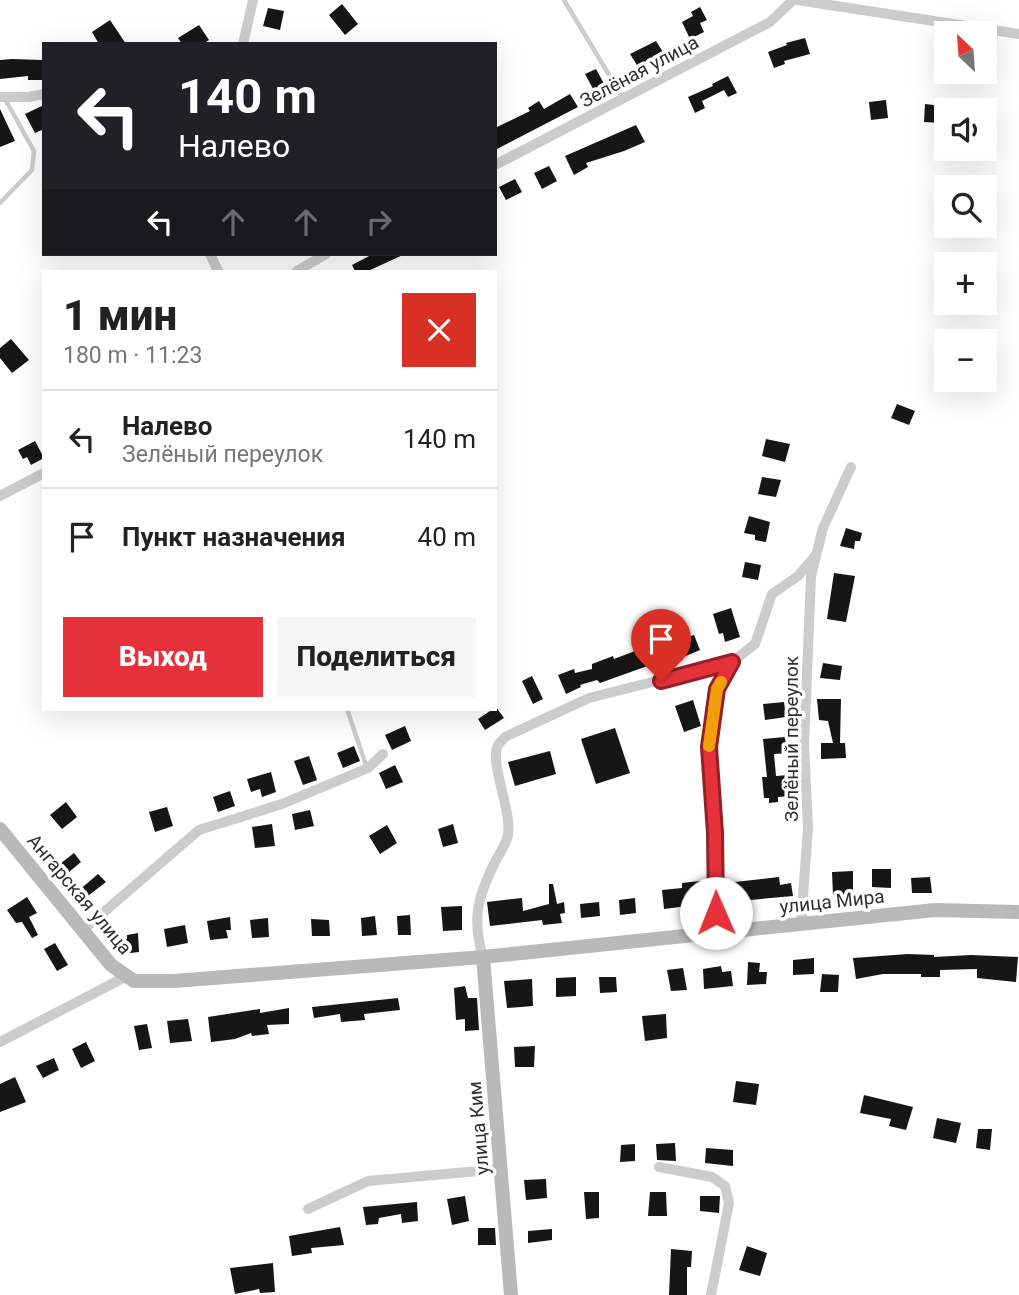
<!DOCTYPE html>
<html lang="ru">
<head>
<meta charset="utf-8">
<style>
	body { margin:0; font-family:Roboto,sans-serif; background:#f6f6f6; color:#222; height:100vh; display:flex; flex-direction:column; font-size:26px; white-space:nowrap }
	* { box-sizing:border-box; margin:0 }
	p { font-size:23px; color:#767676 }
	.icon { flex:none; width:38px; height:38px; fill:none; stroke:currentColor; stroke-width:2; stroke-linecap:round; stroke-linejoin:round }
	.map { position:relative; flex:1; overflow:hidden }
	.sheet { position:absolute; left:42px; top:270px; width:455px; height:441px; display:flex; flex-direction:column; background:#fff; border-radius:0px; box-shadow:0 7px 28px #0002 }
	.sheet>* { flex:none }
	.top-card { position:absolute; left:42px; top:42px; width:455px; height:214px; border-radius:0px; box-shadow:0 7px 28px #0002; background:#202124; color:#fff; overflow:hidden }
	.needle { width:46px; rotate:335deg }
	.controls { position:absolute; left:934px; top:21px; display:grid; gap:14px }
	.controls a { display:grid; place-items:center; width:63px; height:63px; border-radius:0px; background:#fff; box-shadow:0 7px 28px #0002; font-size:35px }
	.pin { position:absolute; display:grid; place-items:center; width:60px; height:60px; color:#fff; margin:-72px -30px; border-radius:50% 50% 50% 0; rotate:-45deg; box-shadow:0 0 7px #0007 }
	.pin .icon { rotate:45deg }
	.me { position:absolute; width:77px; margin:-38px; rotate:359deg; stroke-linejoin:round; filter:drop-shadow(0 0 5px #0008) }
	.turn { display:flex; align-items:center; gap:24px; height:147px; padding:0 21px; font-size:32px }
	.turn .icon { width:91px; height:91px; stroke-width:2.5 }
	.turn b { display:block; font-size:49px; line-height:60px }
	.lanes { display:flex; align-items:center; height:66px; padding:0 21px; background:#0003; justify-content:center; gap:35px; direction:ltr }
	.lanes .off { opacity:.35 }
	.round { display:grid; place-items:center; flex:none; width:74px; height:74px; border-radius:0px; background:#f6f6f6 }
	.overview { display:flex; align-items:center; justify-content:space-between; height:119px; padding:0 21px }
	h1 { font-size:42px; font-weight:800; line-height:52px }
	.primary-button { display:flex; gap:14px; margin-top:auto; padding:14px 21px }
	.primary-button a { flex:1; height:80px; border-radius:0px; background:#e5313a; color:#fff; font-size:28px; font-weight:800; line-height:80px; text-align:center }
	.primary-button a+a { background:#f6f6f6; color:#222 }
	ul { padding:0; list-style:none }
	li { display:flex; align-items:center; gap:21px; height:98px; padding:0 21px; border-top:2px solid #e0e0e0 }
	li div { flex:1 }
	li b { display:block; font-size:26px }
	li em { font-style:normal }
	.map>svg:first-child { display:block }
	.building { fill:#161616 }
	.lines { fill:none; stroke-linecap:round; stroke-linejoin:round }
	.lane { stroke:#ccc; stroke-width:4.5 }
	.street { stroke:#ccc; stroke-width:10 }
	.secondary { stroke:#b9b9b9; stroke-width:14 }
	.route-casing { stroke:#952026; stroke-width:18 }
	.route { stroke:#e5313a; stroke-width:12 }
	.slow { stroke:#f59e0b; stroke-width:12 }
	.labels { text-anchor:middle; stroke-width:7; stroke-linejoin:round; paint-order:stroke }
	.street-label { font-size:19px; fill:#2f2f2f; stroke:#fff }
</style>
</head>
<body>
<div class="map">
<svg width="1019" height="1295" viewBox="0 0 1019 1295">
	<rect width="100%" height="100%" fill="#fff"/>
	<path class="building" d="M342,4L358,24L345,35L329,15Z
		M700,7L707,20L700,23L704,32L690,39L682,22L693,16L691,12Z
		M268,8L284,11L280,30L263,26Z
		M110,20L126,44H99L92,32Z
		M199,25L209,40L203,44H182L178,38Z
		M805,38L810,54L784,61L785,64L774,68L768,52L787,45L786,43Z
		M656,41L666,57L640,70L630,54Z
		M12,59L42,60V80H28V76L0,79V60Z
		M596,69L608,91L597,96L585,74Z
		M728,76L737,93L728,97L724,90L702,101L705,108L695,113L688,97L713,86L712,84Z
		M570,94L578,107L495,150V128L530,111L528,108L539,101L544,109Z
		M886,100L888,118L871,120L869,102Z
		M925,104L942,106L941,123L924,122Z
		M44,105V129L35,133L25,114Z
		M0,109L15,141L0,147Z
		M636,125L645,142L624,151L586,163L588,167L574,175L565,156Z
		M549,166L557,181L542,189L534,173Z
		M515,179L522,192L506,200L499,187Z
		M373,254H405L368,271H355L352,265Z
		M11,339L29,360L12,373L0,358V348Z
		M897,404L915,411L909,425L891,418Z
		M766,439L790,444L785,462L762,456Z
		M35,441L44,458L31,465L27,457L23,459L18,450Z
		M762,477L781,480L776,497L758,494Z
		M749,516L770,522L766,542L755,540V535L744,533Z
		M846,528L862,533L860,541H855L854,549L840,546Z
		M745,562L761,565L758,580L742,577Z
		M834,573L855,576L846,622L827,619Z
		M731,608L740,637L725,642L723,633L719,634L713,614Z
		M694,635L700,650L681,658L674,642Z
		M648,646L653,664L600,683L597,680L580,685L581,687L566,694L558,675L574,669L575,673L592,669V664L613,656L614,659Z
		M823,663L842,666L840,680L820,678Z
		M532,676L543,699L533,704L522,681Z
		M817,699H841L840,743H845L846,758L821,759V743H833L828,721L819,720Z
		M693,700L701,726L684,732L675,706Z
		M784,702L786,717L765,720L763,704Z
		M496,707L504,718L485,730L478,719Z
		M405,726L411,741L392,750L385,735Z
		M615,728L630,773L596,784L581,739Z
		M785,737L787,753L774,754L776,776L789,775L791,796L778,797V802L769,803V798H764L762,777H767L763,739Z
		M354,746L360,761L343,768L337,753Z
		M550,751L556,774L515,786L508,762Z
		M309,756L317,780L303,785L294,761Z
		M395,765L403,782L386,789L379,773Z
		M271,772L276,792L262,797L260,789L251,792L247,779Z
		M230,791L235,806L218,812L213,797Z
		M66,802L77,817L62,829L50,815Z
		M167,807L173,826L155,832L149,812Z
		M310,810L314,826L295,830L292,814Z
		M272,824L275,846L255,848L252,827Z
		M453,824L458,843L443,847L438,829Z
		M387,825L397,843L380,854L369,836Z
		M74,853L81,862L63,877L56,867Z
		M872,869H891V888L872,887Z
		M853,871V894L833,895L832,872Z
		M98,874L106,882L84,899L78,891Z
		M779,877L780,885L791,883L793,896L728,902L726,883Z
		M930,877L932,893H912L911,878Z
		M700,881L703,904L664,909L662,890L682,888V883Z
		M549,884H553L557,904L564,902L565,913L560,914L562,923L543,925L542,920L490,926L487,902L522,898L523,911L549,904Z
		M27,897L37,913L29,917L38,935L32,938L22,922L16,923L7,910Z
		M635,898L636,913L620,915L619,900Z
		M599,902L600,916L581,918L580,904Z
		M462,906V930L443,931L441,907Z
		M410,915L411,935H398L397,916Z
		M375,916L377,935L362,936L361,918Z
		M230,917L231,930H226L228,938L210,940L207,921Z
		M268,918L269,937L252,938L250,920Z
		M311,919L329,920L330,936H312Z
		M185,925L188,943L167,947L164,929Z
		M138,933L139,952L122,954L119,939H127V935Z
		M55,943L68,965L57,971L44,949Z
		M908,954L934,955V957L971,955L1018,957L1016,982L977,978V969L940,970V977H921V974H883L856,979L853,958Z
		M814,958V974L793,975V960Z
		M748,962L760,963L759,972H767L766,984L747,985Z
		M721,966L722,972L731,971L733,986L704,989L703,969Z
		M683,968L687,990L671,991L667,970Z
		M822,974L839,975L838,992H820Z
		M576,977V996L556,997V978Z
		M599,977H616L617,992L600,993Z
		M532,979L533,1006L507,1008L504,981Z
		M465,986L468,998H477L479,1030L465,1031V1019L456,1020L454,988Z
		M398,998L400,1010L364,1014L365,1020L341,1022L340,1014L314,1018L312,1007Z
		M289,1008V1024L267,1025L269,1034L252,1036L251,1033L235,1039L211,1042L208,1017L260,1009V1013Z
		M666,1014L667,1038L645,1041L642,1016Z
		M188,1019L192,1041L170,1043L167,1021Z
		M147,1024L152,1048L139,1050L134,1026Z
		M86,1042L95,1061L81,1068L72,1049Z
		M535,1046L534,1067H515L514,1047Z
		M54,1058L59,1070L43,1078L36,1066Z
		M15,1077L26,1102L0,1112V1084Z
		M736,1081L759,1084L756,1105L733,1102Z
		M864,1095L913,1107L906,1130L889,1126L891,1119L860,1113Z
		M937,1118L961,1123L956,1143L933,1138Z
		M978,1129H992L990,1150L976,1148Z
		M675,1143L676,1161L657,1160L656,1144Z
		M635,1144V1161L620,1162L621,1145Z
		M706,1148L733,1150V1166L705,1163Z
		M546,1179L547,1198L526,1200L524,1180Z
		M584,1192H599V1218L586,1219Z
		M650,1192H666L667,1216H648Z
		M465,1196L469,1221L452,1225L447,1199Z
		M700,1196H720L719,1213L700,1211Z
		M417,1202L418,1221L402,1223L401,1214L379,1218L378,1224L366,1225L363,1207Z
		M340,1227L344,1245L311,1248L312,1253L292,1256L289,1236Z
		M478,1228H495L496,1245H478Z
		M552,1229V1240L528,1243V1231Z
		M747,1246L767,1253L760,1276L739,1270Z
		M671,1249L692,1251L691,1267H687V1295H669Z
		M273,1263L275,1292L260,1293L259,1289L235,1294L230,1268Z"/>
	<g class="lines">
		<path class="lane" d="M564,0L623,98
			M0,203L32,170L34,151L5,99
			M347,709L367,768"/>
		<path class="street" d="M797,0L1019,34
			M243,44L253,0
			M0,97H29L44,94
			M495,165L770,22L793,0
			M210,254L218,271
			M297,271L326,254
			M0,496L44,473
			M801,924L808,827L804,745L811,576L823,528L851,467
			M82,931L199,830L282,804L368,768L383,754
			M715,933V833L709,747L717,689L732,662L755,644L772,594L798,576L815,556
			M483,957C472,920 477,899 494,864C498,856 506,845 508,835C512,810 489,763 498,745C500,742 503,740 505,737L589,698L732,662
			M0,1042L127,976
			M659,1167L712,1177L725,1186L729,1203L711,1295
			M308,1209L368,1181L501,1169"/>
		<path class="secondary" d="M0,829L111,965L134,981H174L483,957L935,910L1019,912
			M483,957L511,1295"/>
	</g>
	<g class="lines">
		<g class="route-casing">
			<path id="route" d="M661,681L732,662L717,689L709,747L715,833L716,913"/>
		</g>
		<use href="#route" class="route"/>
		<path class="slow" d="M709,746L717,689L721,682"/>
	</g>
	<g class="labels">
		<g class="street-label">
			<text transform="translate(639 71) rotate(-28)" y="7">Зелёная улица</text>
			<text transform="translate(791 739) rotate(-90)" y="7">Зелёный переулок</text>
			<text transform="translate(80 894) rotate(50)" y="7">Ангарская улица</text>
			<text transform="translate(832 901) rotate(-6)" y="7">улица Мира</text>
			<text transform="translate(478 1128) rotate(-95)" y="7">улица Ким</text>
		</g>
	</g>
</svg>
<div class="controls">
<a><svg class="needle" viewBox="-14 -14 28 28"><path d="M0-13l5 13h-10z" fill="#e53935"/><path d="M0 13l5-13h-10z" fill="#767676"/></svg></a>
<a><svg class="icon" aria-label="sound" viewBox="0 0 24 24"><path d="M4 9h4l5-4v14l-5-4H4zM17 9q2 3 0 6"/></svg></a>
<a><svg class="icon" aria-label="search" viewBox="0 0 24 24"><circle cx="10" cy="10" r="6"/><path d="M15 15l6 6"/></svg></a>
<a>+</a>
<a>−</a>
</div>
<div class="pin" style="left:661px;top:681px;background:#d93025"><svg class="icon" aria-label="arrive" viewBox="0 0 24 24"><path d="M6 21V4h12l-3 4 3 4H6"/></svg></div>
<svg class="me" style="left:716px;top:913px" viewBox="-20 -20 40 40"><circle r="19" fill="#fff"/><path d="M0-13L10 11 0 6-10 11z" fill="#e5313a"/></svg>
<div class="top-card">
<div class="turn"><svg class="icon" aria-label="left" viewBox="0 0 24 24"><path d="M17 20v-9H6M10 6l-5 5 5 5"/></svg><div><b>140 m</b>Налево</div></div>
<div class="lanes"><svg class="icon" aria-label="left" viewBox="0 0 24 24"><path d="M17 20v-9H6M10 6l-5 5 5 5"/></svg><svg class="icon off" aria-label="ahead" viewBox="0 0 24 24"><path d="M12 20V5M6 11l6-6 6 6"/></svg><svg class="icon off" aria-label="ahead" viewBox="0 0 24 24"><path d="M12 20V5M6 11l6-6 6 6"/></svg><svg class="icon off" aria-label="right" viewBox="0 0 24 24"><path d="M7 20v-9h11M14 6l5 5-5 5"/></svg></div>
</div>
<section class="sheet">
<div class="overview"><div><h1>1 мин</h1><p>180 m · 11:23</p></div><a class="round" style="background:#d93025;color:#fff"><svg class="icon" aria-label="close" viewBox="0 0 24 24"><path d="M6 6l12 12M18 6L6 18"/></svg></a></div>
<ul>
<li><svg class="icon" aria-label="left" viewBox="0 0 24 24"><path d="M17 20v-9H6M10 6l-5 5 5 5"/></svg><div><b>Налево</b><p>Зелёный переулок</p></div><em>140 m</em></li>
<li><svg class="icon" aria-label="arrive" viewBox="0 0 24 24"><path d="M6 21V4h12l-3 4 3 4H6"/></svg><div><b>Пункт назначения</b></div><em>40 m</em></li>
</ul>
<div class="primary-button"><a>Выход</a><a>Поделиться</a></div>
</section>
</div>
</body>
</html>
